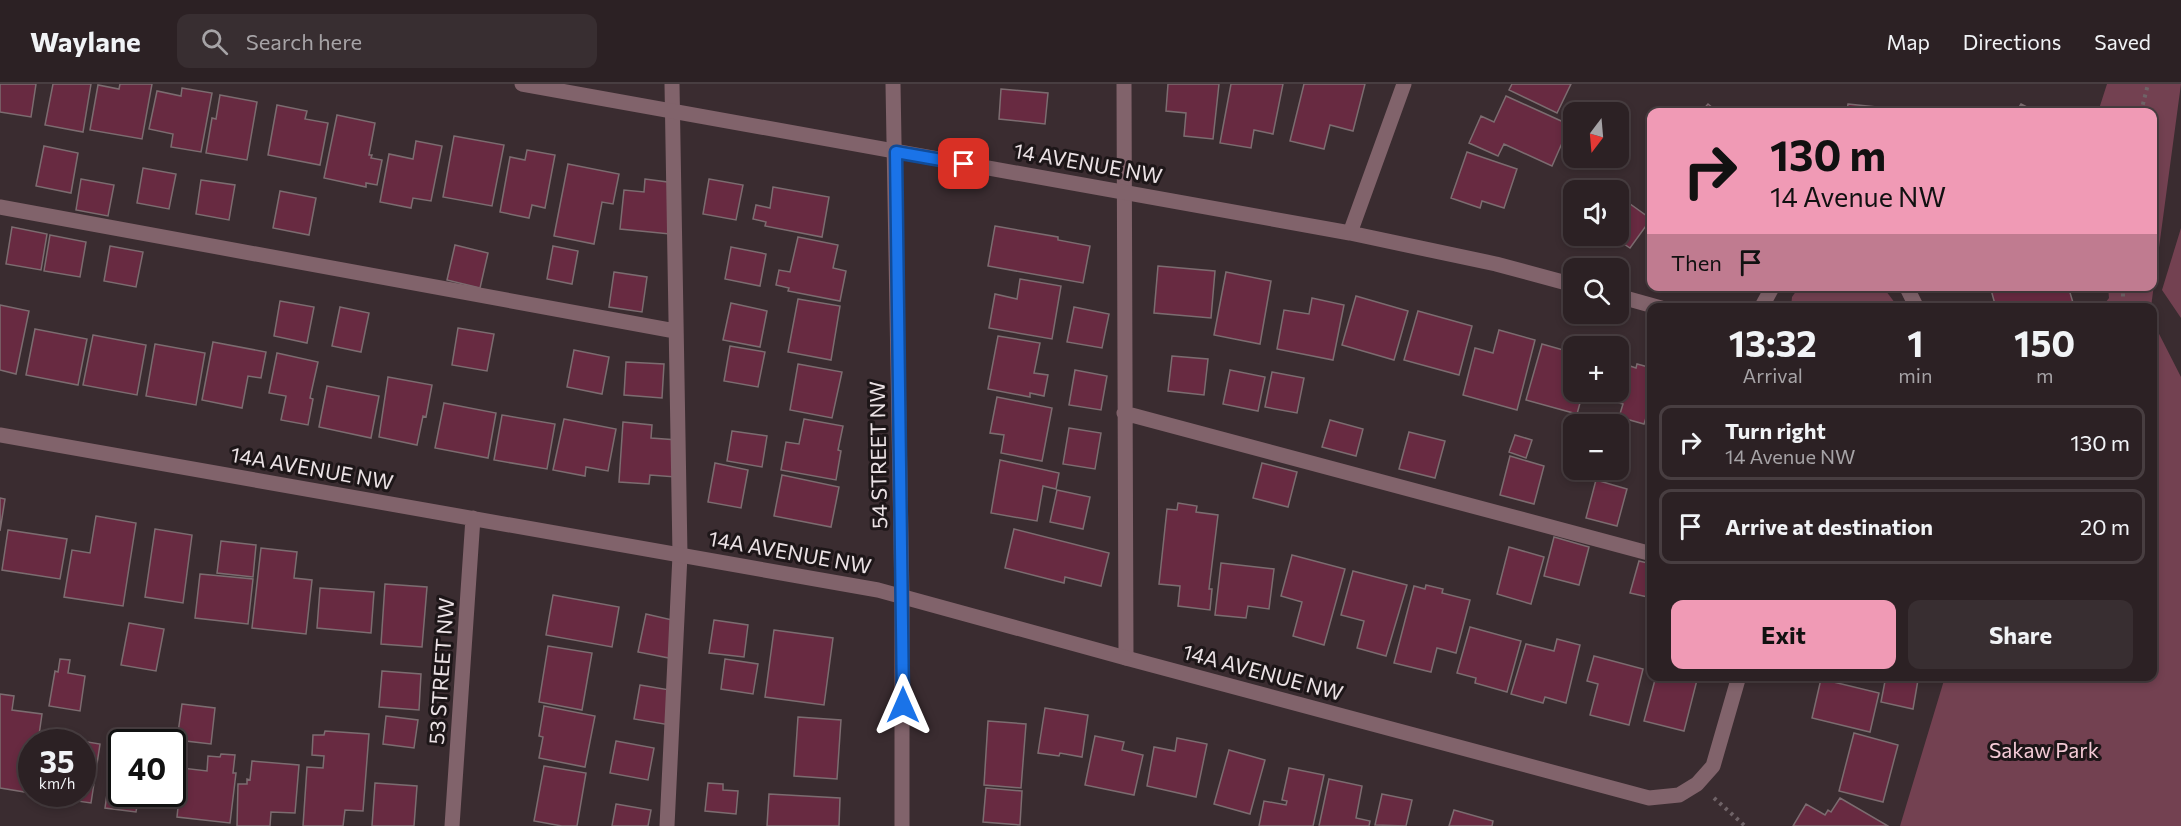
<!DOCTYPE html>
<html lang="en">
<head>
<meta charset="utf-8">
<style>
	body { margin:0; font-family:Commissioner,sans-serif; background:#382e31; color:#f1f3f6; height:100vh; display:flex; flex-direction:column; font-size:22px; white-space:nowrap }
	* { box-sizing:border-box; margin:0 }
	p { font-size:20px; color:#a6a3a6 }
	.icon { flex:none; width:33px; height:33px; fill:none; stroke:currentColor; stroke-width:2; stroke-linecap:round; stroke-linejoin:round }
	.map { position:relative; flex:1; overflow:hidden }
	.side { position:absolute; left:1647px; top:219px; width:510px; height:378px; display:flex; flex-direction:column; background:#2c2124; border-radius:12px; box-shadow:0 3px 9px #0003,0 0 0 2px #483e41 }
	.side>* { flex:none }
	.banner { position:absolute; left:1647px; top:24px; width:510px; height:183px; border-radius:12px; box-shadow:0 3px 9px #0003,0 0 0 2px #483e41; background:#f09ab5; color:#111; overflow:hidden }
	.needle { width:39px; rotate:196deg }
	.tools { position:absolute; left:1563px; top:18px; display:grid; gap:12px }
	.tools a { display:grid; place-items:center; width:66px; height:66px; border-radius:12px; background:#2c2124; box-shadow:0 3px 9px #0003,0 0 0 2px #483e41; font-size:30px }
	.speed { position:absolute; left:18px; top:645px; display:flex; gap:12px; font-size:30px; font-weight:700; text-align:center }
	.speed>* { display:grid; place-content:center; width:78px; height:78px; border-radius:50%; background:#2c2124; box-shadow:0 3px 9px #0003,0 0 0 2px #483e41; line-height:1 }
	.speed small { font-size:15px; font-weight:400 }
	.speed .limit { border:3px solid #111; border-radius:9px; background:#fff; color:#111 }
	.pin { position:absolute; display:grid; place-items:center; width:51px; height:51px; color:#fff; margin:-26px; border-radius:12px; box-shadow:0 3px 9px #0006 }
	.me { position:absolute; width:66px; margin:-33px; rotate:0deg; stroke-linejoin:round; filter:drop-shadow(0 0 4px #0008) }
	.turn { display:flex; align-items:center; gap:21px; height:126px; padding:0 24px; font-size:27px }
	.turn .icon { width:78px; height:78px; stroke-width:2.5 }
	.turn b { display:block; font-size:42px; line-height:51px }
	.then { display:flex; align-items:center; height:57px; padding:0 24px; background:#0003; gap:12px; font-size:22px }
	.eta { display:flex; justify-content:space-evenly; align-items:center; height:102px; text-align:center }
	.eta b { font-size:36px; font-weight:700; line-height:42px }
	.action { display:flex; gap:12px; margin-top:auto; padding:12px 24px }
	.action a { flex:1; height:69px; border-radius:12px; background:#f09ab5; color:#111; font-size:24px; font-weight:700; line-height:69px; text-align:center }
	.action a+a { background:#382e31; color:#f1f3f6 }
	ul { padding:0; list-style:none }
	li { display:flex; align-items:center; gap:18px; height:75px; margin:0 12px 9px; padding:0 12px; border:3px solid #483e41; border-radius:12px }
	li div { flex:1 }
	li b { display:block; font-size:22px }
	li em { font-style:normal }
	header { display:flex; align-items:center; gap:36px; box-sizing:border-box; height:84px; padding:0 30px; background:#2c2124; border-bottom:2px solid #483e41 }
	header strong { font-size:28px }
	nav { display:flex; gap:33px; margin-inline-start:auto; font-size:21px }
	.search { width:420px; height:54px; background:#382e31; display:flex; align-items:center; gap:15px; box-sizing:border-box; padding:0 21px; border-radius:12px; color:#a6a3a6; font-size:22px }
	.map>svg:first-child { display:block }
	.green { fill:#734151 }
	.building { fill:#682a41; stroke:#7c6c70; stroke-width:1.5 }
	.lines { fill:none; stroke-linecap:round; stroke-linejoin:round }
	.path { stroke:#6f6367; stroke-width:4; stroke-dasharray:3 4.5; stroke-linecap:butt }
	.service { stroke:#81636b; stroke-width:15 }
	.minor { stroke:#81636b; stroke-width:15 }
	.tertiary { stroke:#81636b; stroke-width:15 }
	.route-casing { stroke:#114b97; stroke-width:15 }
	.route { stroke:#1a73e8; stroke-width:10 }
	.labels { text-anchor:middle; stroke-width:6; stroke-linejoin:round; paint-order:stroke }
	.street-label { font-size:21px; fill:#ebe2e5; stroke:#1d1618 }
	.park-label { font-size:21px; fill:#f4cad6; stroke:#1d1618 }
</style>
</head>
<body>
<header>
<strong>Waylane</strong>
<div class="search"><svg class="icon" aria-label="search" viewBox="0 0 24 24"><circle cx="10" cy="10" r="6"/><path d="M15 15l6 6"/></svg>Search here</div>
<nav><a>Map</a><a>Directions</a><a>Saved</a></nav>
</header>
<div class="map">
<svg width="2181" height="742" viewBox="0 0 2181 742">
	<rect width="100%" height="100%" fill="#3a2c30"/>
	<path class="green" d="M2107,0H2181L2151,223H2102L2109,214L2108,203L2152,202V28H2098Z
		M2181,144V234L2162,206Z
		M1799,203H1883L1898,223H1791L1792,213Z
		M2153,238L2181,293V742H1900L1945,593L2152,592Z"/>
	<path class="building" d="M0,0H36L31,33L0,28Z
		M53,0H91L83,48L45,41Z
		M120,0H152L142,55L90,46L98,1L119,5Z
		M1168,0H1219L1213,55L1184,52L1186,29L1166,27Z
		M1231,0H1283L1273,50L1254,46L1251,64L1220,59Z
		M1304,0H1365L1353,47L1330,41L1324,65L1290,57Z
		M1512,0H1571L1557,29L1509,6Z
		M182,4L212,9L201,68L171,63L173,50L149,45L157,7L181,12Z
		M1001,5L1048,9L1045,40L999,35Z
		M220,11L257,18L247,76L206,69L212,34L216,35Z
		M1506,12L1570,41L1552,82L1504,60L1498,72L1469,59L1481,32L1494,38Z
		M1708,20L1718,28H1701Z
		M1848,20L1886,24L1885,28H1847Z
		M2021,20L2035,27V28H2016Z
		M277,21L307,27L305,35L328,39L320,81L268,71Z
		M337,31L375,39L369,71H372L371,74L382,76L377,101L366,99V103L324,94Z
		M454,52L504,61L492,122L443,113Z
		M416,57L442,62L431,117L413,114L411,124L380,118L389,70L413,75Z
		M44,62L78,69L71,109L36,102Z
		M527,66L555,71L545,124L532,121L529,134L500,128L510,73L525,76Z
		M1467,68L1517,85L1504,124L1482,117L1480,124L1451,114Z
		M568,80L619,90L613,120L602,118L594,160L554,152Z
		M143,84L176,90L169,125L137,119Z
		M81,95L114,101L108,132L76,126Z
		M645,95L675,99L670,150L620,145L624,106L644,108Z
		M709,95L743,101L736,136L703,130Z
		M201,96L235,101L229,136L196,130Z
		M773,103L829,113L822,153L765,142L766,138L753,135L756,121L770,124Z
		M280,107L316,114L309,151L273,144Z
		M1619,112L1651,135L1630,164L1612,152H1618Z
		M995,142L1058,153V156L1090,162L1083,199L988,182Z
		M12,143L47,150L41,186L6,180Z
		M50,151L86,158L80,193L44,187Z
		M798,153L838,161L833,184L846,187L840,217L788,207L789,204L776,201L779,186L790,188Z
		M455,161L488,169L480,204L447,196Z
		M110,162L143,168L136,203L104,197Z
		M553,162L578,167L572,200L547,195Z
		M731,163L766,170L760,202L725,195Z
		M1158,182L1215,187L1211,234L1154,229Z
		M614,188L647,193L642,228L609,223Z
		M1226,188L1271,197L1260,260L1214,251Z
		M1020,195L1061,202L1052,255L989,244L995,210L1017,215Z
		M1990,202H2068L2074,222L2031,224L2030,219L2014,224H1996Z
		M1356,212L1408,227L1394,276L1342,261Z
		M1312,214L1344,221L1333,276L1277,265L1284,226L1309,230Z
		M798,215L840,222L831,276L788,268Z
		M280,217L314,223L307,259L274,252Z
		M731,219L767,227L760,263L723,256Z
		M0,221L29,227L16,290L0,286Z
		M340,223L369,229L361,268L332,262Z
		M1074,223L1109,230L1102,264L1067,258Z
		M1418,227L1472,242L1459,291L1404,276Z
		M458,244L494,250L487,287L452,281Z
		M35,245L87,255L78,301L26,291Z
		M1499,246L1535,256L1517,326L1463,311L1475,264L1493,269Z
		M93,251L146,261L137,311L83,301Z
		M998,252L1040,259L1034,289L1048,291L1044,312L1030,309V313L988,305Z
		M213,258L266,268L261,294L248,292L242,324L202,316Z
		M155,260L205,269L196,321L146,312Z
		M1542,260L1574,269V308H1583L1577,330L1526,316Z
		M730,262L765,268L758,303L724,297Z
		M574,266L609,273L602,310L567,303Z
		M277,269L318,278L310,314L313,315L308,341L281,336L286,312L269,309Z
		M1172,272L1208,275L1204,311L1168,307Z
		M626,278L664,280L662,314L624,311Z
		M1618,278L1636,284L1637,280L1652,284V315L1644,340L1619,333L1623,320L1593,312L1595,308H1618Z
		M798,280L842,288L832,334L790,326Z
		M1075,286L1107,292L1101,326L1069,321Z
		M1230,286L1265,293L1258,327L1223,320Z
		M1272,288L1304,294L1297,329L1265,323Z
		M388,293L432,301L426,333L423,332L417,361L379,353Z
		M327,302L379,312L371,354L319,343Z
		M997,313L1052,324L1042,377L1001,369L1004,351L990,349Z
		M444,319L496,329L488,374L435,364Z
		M502,331L555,340L547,385L494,376Z
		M564,335L616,345L608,387L586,383L585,392L553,386Z
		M804,335L843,342L838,366L841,367L836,396L781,386L786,358L799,360Z
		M1330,336L1363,345L1356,372L1322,363Z
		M623,338L652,341L651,354L678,356L676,393L650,391L649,400L619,398Z
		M1069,344L1101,349L1095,385L1063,380Z
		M732,347L767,352L762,383L727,377Z
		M1409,348L1445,357L1435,394L1399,385Z
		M1515,351L1532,356L1526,374L1509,368Z
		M1510,372L1544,382L1534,420L1500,411Z
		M1000,376L1059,389L1056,405L1043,402L1037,437L991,429Z
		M715,379L748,386L741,424L708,418Z
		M1262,379L1297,388L1288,423L1253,414Z
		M782,391L839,403L831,443L774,432Z
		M1596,396L1627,405L1617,442L1586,434Z
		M1057,406L1090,413L1083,445L1050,438Z
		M0,414L5,415L0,447Z
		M1178,419L1197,422L1196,428L1218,431L1209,505H1212L1210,526L1178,522L1180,502L1159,500L1167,425L1177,426Z
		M96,432L136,439L123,522L64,513L72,466L90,469Z
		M155,445L192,451L183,519L145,513Z
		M1014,445L1109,469L1101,502L1065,493L1064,499L1005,484Z
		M8,446L67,455L60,495L2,486Z
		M1554,453L1589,463L1579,501L1544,492Z
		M221,457L256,461L253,493L217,489Z
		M1509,463L1544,473L1531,520L1497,510Z
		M261,464L297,468L294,494L312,496L306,550L252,544Z
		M1292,471L1345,485L1324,561L1293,552L1302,518L1281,512Z
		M1639,477L1652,480V514L1630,509Z
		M1221,479L1274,485L1269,525L1248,522L1246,534L1215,531Z
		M1353,487L1407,501L1386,572L1357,564L1364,537L1341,531Z
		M200,490L253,495L248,540L195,534Z
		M385,500L427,503L422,563L381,560Z
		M1426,501L1443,505L1442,509L1470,516L1456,569L1437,564L1431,588L1394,579L1414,502L1425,505Z
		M320,504L374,508L371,549L317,544Z
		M553,511L619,523L612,563L546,551Z
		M646,530L681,538L674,575L638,568Z
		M714,536L748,541L744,573L709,569Z
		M129,539L164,545L156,587L121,581Z
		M1470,543L1521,557L1507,608L1475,599L1476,594L1457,589Z
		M774,546L833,554L824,621L765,613Z
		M1557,555L1580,561L1566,619L1545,613L1543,619L1511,610L1526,560L1554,567Z
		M548,562L592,569L582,626L539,618Z
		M1594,572L1643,585L1629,641L1590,631L1598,600L1587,597Z
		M60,575L70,576L68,589L85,592L80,627L49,622L55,587L58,588Z
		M725,575L758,580L753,610L721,605Z
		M382,587L421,590L419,626L379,623Z
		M1656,592H1698L1684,647L1644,637Z
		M1886,592L1918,596L1913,625L1881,618Z
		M1821,595L1879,609L1870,648L1812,634Z
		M640,601L676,607L670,641L634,635Z
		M0,610L14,612L12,626L42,630L38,658H32L31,709L0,704Z
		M182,620L215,624L211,660L177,656Z
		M544,622L595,632L585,683L539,674L543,653L539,652Z
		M1045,624L1088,631L1082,673L1060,669L1059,672L1038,669Z
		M386,632L418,636L414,664L383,660Z
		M798,633L841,636L837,695L794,692Z
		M988,637L1026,640L1021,704L984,701Z
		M116,646L169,654L168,658H122V710H139L136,728L105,724Z
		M325,647L369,650L363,727L345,726L343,742H303L307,683L323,684L324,672L312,671L313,651H324Z
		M1854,649L1898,661L1883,718L1839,707Z
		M1095,652L1124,658L1122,666L1143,671L1134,711L1085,701Z
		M58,653L100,660L91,719L49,713L50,710H82V658H57Z
		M1177,654L1207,660L1196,713L1147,702L1154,663L1175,667Z
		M616,657L654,664L648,696L610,689Z
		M1229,666L1265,676L1250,730L1214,720Z
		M221,670L235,671L233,689H236L230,739L177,733L182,684L207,687L208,672L220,673Z
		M252,677L299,681L295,729L271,728L270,742H237L238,700H247V695L250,696Z
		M544,682L586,689L577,742H562L534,737Z
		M1289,684L1324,691L1313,742H1259L1264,717L1286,721L1287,717L1282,716Z
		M1329,695L1362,702L1356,734L1370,737L1369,742H1319Z
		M375,699L417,702L414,742H372Z
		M708,699L723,700V706L738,707L736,730L705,727Z
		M986,704L1022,707L1020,741L983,738Z
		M769,710L840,714L839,742H767Z
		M1382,710L1412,716L1406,742L1375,741Z
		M1840,714L1888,742H1793L1806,720L1825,731L1828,726L1831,728Z
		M616,720L651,726L648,742H612Z
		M1454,726L1493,737L1492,742H1449Z"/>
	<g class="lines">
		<path class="path" d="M2141,28L2148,0
			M2123,202V224
			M1714,714L1745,742"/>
		<path class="service" d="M1124,0L1126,574
			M0,123L675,247
			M1124,329L1652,470
			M667,742L680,471L672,0"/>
		<path class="minor" d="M522,0L1350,149L1496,180L1574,201
			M1350,149L1404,0
			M1906,202L1917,224
			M1618,212L1661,224
			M1761,224L1773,202
			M0,351L878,506L1126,574L1649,714L1679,711L1697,700L1713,682L1739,592
			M452,742L473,434"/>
		<path class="tertiary" d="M893,0L902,513V742"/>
	</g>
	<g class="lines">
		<g class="route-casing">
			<path id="route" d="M903,621L896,68L964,80"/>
		</g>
		<use href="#route" class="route"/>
	</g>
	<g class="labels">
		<g class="street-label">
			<text transform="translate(1088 80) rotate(10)" y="7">14 AVENUE NW</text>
			<text transform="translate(879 371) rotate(-91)" y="7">54 STREET NW</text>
			<text transform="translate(312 385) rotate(10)" y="7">14A AVENUE NW</text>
			<text transform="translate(790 469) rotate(10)" y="7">14A AVENUE NW</text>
			<text transform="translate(442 587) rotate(-86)" y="7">53 STREET NW</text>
			<text transform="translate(1263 589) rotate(15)" y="7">14A AVENUE NW</text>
		</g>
		<g class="park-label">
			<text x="2044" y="674">Sakaw Park</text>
		</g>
	</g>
</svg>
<div class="tools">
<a><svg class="needle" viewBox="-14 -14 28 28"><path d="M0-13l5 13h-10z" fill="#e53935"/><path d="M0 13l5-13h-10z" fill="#a6a3a6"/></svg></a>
<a><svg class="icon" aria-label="sound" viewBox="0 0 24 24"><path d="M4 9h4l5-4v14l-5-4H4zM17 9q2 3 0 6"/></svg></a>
<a><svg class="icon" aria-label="search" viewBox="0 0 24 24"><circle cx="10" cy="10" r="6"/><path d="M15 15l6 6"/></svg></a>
<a>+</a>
<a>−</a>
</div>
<div class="speed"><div>35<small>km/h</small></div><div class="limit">40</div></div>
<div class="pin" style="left:964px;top:80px;background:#d93025"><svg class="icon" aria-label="arrive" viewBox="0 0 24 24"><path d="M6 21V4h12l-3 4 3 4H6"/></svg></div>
<svg class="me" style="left:903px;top:621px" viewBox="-20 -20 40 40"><path d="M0-17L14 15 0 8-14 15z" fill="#1a73e8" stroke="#fff" stroke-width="4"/></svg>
<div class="banner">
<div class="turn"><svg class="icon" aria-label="right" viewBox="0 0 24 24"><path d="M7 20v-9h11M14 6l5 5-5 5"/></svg><div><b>130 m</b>14 Avenue NW</div></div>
<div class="then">Then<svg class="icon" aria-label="arrive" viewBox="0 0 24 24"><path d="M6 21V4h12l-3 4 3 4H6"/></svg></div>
</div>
<section class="side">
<div class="eta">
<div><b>13:32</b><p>Arrival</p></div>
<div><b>1</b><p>min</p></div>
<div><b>150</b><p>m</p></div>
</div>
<ul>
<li><svg class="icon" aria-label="right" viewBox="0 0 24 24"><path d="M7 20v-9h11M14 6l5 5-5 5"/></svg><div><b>Turn right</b><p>14 Avenue NW</p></div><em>130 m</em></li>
<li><svg class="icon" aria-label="arrive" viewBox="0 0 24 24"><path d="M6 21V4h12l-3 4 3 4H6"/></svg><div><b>Arrive at destination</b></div><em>20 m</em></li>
</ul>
<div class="action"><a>Exit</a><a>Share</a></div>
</section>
</div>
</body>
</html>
